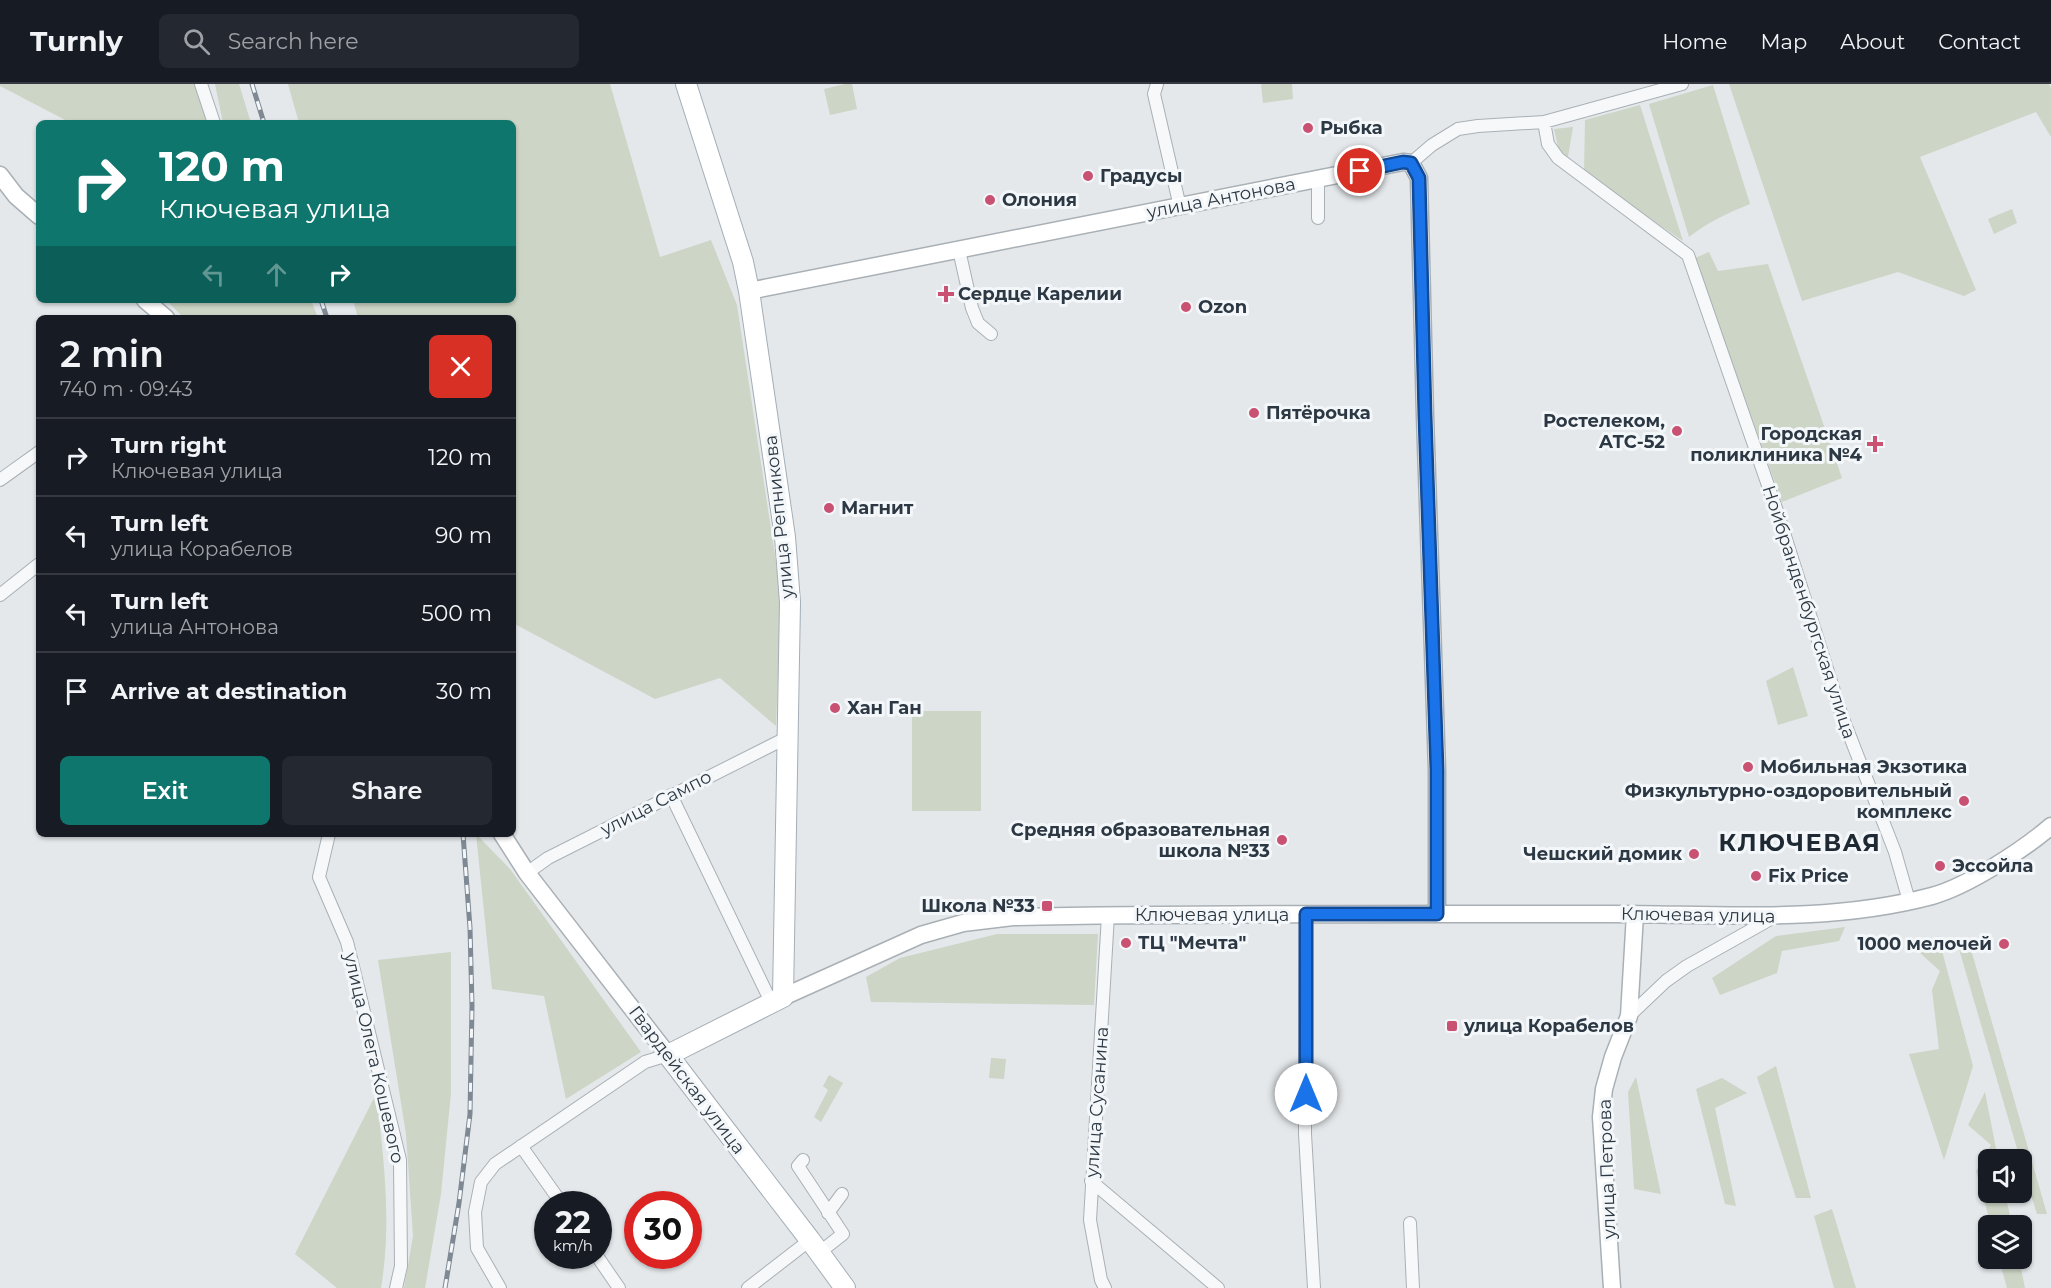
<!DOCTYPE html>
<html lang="en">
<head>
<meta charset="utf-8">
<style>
	body { margin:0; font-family:Montserrat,sans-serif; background:#242831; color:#f1f3f6; height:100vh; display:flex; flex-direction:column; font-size:22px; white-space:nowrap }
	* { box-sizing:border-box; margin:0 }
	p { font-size:20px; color:#9ea1a6 }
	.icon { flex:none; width:33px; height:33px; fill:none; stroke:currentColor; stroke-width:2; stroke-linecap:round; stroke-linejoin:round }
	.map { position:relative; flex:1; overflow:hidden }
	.panel { position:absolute; left:36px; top:231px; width:480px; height:522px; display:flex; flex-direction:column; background:#171b24; border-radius:9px; box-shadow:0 2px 4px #0004 }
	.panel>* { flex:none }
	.top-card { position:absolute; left:36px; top:36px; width:480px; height:183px; border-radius:9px; box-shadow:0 2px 4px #0004; background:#0f766e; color:#fff; overflow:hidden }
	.fabs { position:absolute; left:1978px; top:1065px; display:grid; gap:12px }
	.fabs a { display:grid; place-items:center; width:54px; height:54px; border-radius:9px; background:#171b24; box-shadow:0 2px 4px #0004; font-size:30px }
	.speed { position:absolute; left:534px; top:1107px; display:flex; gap:12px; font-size:30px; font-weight:700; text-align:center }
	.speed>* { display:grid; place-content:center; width:78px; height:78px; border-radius:50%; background:#171b24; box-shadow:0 2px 4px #0004; line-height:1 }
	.speed small { font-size:15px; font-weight:400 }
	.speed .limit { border:9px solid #d22; background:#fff; color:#111 }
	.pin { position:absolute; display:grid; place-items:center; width:51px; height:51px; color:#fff; margin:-26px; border:3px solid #fff; border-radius:50%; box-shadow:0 2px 6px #0007 }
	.me { position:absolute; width:66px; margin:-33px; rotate:0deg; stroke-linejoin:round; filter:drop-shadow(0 0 4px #0008) }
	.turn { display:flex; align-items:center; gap:21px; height:126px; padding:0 24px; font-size:27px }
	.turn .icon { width:78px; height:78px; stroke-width:2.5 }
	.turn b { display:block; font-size:42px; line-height:51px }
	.lanes { display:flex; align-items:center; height:57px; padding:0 24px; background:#0003; justify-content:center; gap:30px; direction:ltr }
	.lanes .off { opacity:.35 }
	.round { display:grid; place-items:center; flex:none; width:63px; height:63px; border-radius:9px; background:#242831 }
	.overview { display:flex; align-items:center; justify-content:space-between; height:102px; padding:0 24px }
	h1 { font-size:36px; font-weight:600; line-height:45px }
	.primary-button { display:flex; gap:12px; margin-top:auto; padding:12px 24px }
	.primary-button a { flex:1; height:69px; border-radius:9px; background:#0f766e; color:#fff; font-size:24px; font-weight:600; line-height:69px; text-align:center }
	.primary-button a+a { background:#242831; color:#f1f3f6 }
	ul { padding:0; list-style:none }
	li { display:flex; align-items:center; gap:18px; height:78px; padding:0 24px; border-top:2px solid #363941 }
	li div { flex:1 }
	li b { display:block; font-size:22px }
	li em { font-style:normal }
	header { display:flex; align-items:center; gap:36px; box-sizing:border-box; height:84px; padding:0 30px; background:#171b24; border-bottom:2px solid #363941 }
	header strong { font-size:28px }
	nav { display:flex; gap:33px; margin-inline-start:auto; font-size:21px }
	.search { width:420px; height:54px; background:#242831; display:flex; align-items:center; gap:15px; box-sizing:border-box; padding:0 21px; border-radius:9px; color:#9ea1a6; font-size:22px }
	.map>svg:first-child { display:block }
	.green { fill:#ccd5c6 }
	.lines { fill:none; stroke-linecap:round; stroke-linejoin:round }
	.street-casing { stroke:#a9b0b5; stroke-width:14 }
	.secondary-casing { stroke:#a9b0b5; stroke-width:19 }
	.primary-casing { stroke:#a4aeb7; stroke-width:22 }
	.street { stroke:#f7f8fa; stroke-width:12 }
	.secondary { stroke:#fff; stroke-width:16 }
	.primary { stroke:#fff; stroke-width:20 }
	.rail-casing { stroke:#7e8994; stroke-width:5 }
	.rail { stroke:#f4f7f9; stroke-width:3; stroke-dasharray:9; stroke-linecap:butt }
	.route-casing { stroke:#114b97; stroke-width:15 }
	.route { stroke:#1a73e8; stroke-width:10 }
	.poi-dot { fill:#c95172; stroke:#f4f7f9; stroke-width:2 }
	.labels { text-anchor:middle; stroke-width:6; stroke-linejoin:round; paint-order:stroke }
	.poi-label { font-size:18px; font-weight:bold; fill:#2c3843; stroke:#f4f7f9; text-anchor:start }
	.street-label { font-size:18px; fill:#2c3843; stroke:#f4f7f9 }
	.district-label { font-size:24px; font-weight:bold; letter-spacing:1.5px; fill:#1e2934; stroke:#f4f7f9 }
</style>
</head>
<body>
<header>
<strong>Turnly</strong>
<div class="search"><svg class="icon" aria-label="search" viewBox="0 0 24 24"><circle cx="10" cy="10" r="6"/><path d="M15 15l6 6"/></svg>Search here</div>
<nav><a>Home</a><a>Map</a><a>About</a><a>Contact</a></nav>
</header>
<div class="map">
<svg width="2051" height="1204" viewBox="0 0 2051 1204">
	<rect width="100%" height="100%" fill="#e4e8eb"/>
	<path class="green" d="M0,0H201L206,39H71L0,2Z
		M215,0H239L251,39H223Z
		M288,0H610L660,173L711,156L737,221L781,511L776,642L720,594L655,615L513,539V234H358L353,216H513V39H299Z
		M845,0H852L857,25L830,31L824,5Z
		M1261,0H1292L1293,15L1263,19Z
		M1729,0H2049L2051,4V53L2036,28L1920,73L1976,206L1964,212L1898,188L1802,217Z
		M1713,1L1750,120C1728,129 1708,138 1689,153L1649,20Z
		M1640,21L1683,157L1584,89L1585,36Z
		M1573,43L1568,73L1559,67L1554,45Z
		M2012,125L2017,139L1994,150L1988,135Z
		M1709,168L1718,187L1768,180L1842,394L1782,418L1695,174Z
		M166,216H311L318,234H184Z
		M1793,583L1808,632L1778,641L1766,597Z
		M981,627V727H912V627Z
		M476,750L510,785L641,968L566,1015L544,912L492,905Z
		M1845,843L1839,857L1782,867L1777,889L1720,911L1712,894L1776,852Z
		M997,850H1098L1094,921L871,918L866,893L900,874Z
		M1938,852L1973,982L1944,1076L1909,970L1939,965L1932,906L1940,887L1920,869Z
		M1970,862L2047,1130H2037L2022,1082V1076L2020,1075L1959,865Z
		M451,868V1009L441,1110L425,1204H404L413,1152L406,1050L378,876Z
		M991,974L1006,975L1004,995L989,994Z
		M1776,982L1811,1114H1796L1757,993Z
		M829,991L843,999L821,1038L814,1033L828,1006L823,1002Z
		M1636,993L1661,1110L1634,1105L1628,1008Z
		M1722,994L1747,1009L1715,1024L1736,1122L1725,1120L1696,1005Z
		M1985,1008L1998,1075L1989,1076V1108L2005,1109L2012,1141H1991L1976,1087L1991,1061L1968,1041Z
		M376,1010C384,1075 392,1139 381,1204H337L295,1170Z
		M1832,1125L1856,1204H1834L1814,1132Z
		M1999,1175H2019L2025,1204H2007Z"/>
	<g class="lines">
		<g class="street-casing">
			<path id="street" d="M201,0L214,39
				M1157,0L1154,10L1180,123
				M1544,38L1548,60L1558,74L1688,171L1778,430L1842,632L1895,768L1909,817
				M1411,79L1432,61L1458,45L1478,42L1544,38L1682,0
				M1318,134V95
				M959,166L972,224L978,239L991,250
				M0,396L39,368
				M0,511L39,480
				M671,711L771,918
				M329,750L319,793L347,858L400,1076L401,1182L396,1204
				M527,789L548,774L788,653
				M1306,830L1305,1050L1314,1204
				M1629,932L1666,897L1687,882L1776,832
				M521,1062L562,1120
				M803,1076L798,1082L843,1150L820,1168
				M1091,1097L1218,1204
				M828,1129L842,1110
				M1410,1139L1413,1204
				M597,1172L619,1204
				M500,1204L477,1164L475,1128L481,1098L495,1080L645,978L668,971
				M748,1204L810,1156
				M1105,1204L1101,1196L1090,1136L1108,831"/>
		</g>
		<g class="secondary-casing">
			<path id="secondary" d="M0,91L16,112L39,132
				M749,207L1403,78L1411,79L1419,94L1425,332L1437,686V830
				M145,216L166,234
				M502,750L527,789L668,971
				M783,913L921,851L963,839L1013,833C1208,829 1403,830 1599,830C1710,829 1823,841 1932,812C1968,802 2023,766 2051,742
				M1612,1204L1601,1033L1604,1005L1613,973L1629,932L1635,830"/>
		</g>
		<g class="primary-casing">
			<path id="primary" d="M686,0L743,178L749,207L785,453L790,518L783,913L668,971L810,1156L845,1204"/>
		</g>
		<use href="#street" class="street"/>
		<use href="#secondary" class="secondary"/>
		<use href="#primary" class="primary"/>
		<g class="rail-casing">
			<path id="rail" d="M252,0L264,39
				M321,216L327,234
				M445,1204L459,1119L470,1030L472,922L470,844L463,750"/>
		</g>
		<use href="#rail" class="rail"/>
	</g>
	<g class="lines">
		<g class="route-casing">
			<path id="route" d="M1306,1010V830H1437V686L1425,332L1419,94L1411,79L1403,78L1360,87"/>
		</g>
		<use href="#route" class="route"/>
	</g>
	<g class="poi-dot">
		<circle cx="1308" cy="44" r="6"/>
		<circle cx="1088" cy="92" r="6"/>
		<circle cx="990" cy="116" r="6"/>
		<path d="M943 201h6v6h6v6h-6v6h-6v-6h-6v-6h6z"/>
		<circle cx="1186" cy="223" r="6"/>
		<circle cx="1254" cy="329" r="6"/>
		<circle cx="1677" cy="347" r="6"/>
		<path d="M1872 351h6v6h6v6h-6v6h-6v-6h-6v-6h6z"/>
		<circle cx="829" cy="424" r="6"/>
		<circle cx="835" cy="624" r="6"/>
		<circle cx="1748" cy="683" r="6"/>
		<circle cx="1964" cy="717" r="6"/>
		<circle cx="1282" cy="756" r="6"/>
		<circle cx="1694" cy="770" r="6"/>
		<circle cx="1940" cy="782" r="6"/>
		<circle cx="1756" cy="792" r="6"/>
		<rect x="1041" y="816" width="12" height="12" rx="3"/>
		<circle cx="1126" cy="859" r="6"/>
		<circle cx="2004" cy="860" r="6"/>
		<rect x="1446" y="936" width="12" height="12" rx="3"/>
	</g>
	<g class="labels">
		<g class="poi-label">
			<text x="1320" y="50">Рыбка</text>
			<text x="1100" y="98">Градусы</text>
			<text x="1002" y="122">Олония</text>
			<text x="958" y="216">Сердце Карелии</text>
			<text x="1198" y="229">Ozon</text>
			<text x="1266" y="335">Пятёрочка</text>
			<text x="1665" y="343" text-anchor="end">Ростелеком,<tspan x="1665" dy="21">АТС-52</tspan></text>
			<text x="1862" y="356" text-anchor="end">Городская<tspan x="1862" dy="21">поликлиника №4</tspan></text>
			<text x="841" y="430">Магнит</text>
			<text x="847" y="630">Хан Ган</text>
			<text x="1760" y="689">Мобильная Экзотика</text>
			<text x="1952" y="713" text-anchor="end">Физкультурно-оздоровительный<tspan x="1952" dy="21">комплекс</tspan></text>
			<text x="1270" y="752" text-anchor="end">Средняя образовательная<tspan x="1270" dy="21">школа №33</tspan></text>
			<text x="1682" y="776" text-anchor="end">Чешский домик</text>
			<text x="1952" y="788">Эссойла</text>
			<text x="1768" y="798">Fix Price</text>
			<text x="1035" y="828" text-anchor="end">Школа №33</text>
			<text x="1138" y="865">ТЦ "Мечта"</text>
			<text x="1992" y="866" text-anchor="end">1000 мелочей</text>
			<text x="1464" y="948">улица Корабелов</text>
		</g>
		<g class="street-label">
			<text transform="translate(1221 114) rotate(-11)" y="6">улица Антонова</text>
			<text transform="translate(779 433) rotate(-96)" y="6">улица Репникова</text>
			<text transform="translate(1809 528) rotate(72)" y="6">Нойбранденбургская улица</text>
			<text transform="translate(656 719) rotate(-27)" y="6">улица Сампо</text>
			<text x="1212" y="837">Ключевая улица</text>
			<text transform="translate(1698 831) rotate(1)" y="6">Ключевая улица</text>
			<text transform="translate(374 974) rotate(77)" y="6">улица Олега Кошевого</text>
			<text transform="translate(687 996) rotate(53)" y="6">Гвардейская улица</text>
			<text transform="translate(1097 1018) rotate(-86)" y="6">улица Сусанина</text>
			<text transform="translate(1607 1085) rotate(-92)" y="6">улица Петрова</text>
		</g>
		<g class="district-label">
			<text x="1800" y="767">КЛЮЧЕВАЯ</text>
		</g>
	</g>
</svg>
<div class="fabs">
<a><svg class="icon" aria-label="sound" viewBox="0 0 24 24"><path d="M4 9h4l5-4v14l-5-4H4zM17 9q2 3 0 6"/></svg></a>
<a><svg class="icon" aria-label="layers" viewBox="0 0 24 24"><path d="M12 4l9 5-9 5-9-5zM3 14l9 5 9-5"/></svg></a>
</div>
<div class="speed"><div>22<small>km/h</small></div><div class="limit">30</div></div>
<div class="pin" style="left:1360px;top:87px;background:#d93025"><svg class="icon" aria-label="arrive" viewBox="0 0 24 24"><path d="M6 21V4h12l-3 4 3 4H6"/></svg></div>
<svg class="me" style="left:1306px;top:1010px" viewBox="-20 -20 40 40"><circle r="19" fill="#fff"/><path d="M0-13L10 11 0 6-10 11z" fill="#1a73e8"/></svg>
<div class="top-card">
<div class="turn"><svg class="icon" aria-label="right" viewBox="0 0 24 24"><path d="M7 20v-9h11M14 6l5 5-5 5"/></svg><div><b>120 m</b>Ключевая улица</div></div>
<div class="lanes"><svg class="icon off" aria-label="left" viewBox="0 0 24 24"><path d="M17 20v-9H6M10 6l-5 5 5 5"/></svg><svg class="icon off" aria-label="ahead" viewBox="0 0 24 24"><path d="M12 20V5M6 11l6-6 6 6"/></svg><svg class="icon" aria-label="right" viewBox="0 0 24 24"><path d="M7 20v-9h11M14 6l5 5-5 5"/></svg></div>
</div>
<section class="panel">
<div class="overview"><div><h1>2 min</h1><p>740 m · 09:43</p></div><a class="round" style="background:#d93025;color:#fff"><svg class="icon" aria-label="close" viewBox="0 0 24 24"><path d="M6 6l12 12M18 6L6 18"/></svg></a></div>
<ul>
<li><svg class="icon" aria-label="right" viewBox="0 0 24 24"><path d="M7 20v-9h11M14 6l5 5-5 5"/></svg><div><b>Turn right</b><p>Ключевая улица</p></div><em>120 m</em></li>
<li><svg class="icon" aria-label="left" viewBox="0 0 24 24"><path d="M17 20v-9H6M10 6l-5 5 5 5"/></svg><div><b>Turn left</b><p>улица Корабелов</p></div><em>90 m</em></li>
<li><svg class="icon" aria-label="left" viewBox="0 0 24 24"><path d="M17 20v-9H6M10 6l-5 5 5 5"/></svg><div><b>Turn left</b><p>улица Антонова</p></div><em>500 m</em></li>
<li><svg class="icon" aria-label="arrive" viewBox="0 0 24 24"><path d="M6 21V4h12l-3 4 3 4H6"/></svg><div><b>Arrive at destination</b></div><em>30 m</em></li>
</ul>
<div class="primary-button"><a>Exit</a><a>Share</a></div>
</section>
</div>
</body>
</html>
